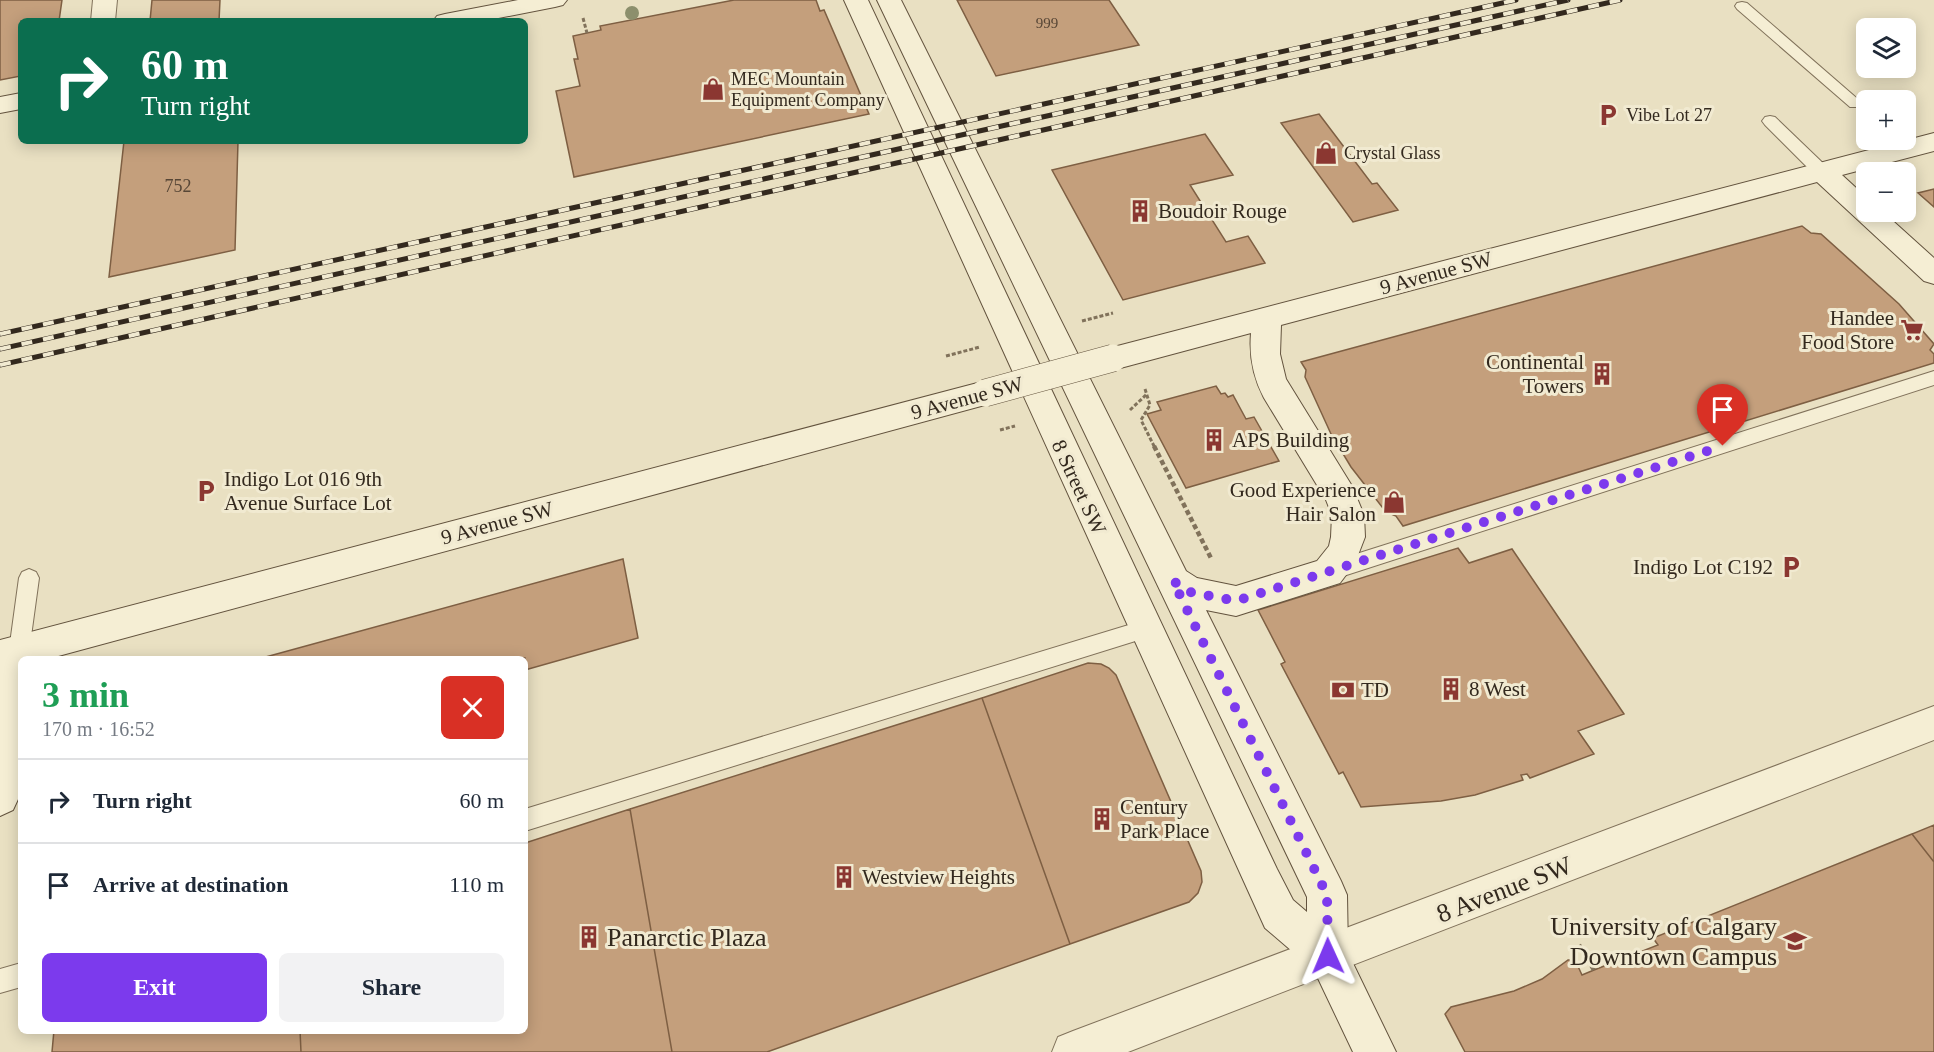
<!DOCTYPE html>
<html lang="en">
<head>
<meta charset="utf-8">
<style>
	body { margin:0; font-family:"Times New Roman",serif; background:#f2f2f3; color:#1f2937; height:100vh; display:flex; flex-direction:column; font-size:22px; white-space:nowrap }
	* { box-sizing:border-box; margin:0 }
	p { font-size:20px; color:#747a83 }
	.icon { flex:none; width:33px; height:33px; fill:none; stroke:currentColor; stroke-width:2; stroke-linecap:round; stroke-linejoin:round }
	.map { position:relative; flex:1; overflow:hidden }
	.drawer { position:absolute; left:18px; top:656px; width:510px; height:378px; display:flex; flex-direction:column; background:#fff; border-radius:9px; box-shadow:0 3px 15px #0003 }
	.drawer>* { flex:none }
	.hud { position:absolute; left:18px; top:18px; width:510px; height:126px; border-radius:9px; box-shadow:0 3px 15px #0003; background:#0b6e4f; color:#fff; overflow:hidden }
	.tools { position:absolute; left:1856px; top:18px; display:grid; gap:12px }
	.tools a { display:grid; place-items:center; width:60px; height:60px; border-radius:9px; background:#fff; box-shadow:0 3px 15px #0003; font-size:30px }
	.pin { position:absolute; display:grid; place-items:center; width:51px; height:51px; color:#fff; margin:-62px -26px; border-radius:50% 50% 50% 0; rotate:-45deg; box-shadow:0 0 6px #0007 }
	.pin .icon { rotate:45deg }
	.me { position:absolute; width:66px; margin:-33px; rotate:359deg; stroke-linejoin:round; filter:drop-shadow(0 0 4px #0008) }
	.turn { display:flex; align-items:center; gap:21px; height:126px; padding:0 24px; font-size:27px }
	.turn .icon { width:78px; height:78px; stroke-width:2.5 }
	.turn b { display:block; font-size:42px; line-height:51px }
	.round { display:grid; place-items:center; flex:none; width:63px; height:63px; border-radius:9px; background:#f2f2f3 }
	.headline { display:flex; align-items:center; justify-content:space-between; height:102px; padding:0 24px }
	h1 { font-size:36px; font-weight:600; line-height:45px; color:#1e9e55 }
	.cta { display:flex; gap:12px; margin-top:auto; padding:12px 24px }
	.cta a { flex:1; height:69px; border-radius:9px; background:#7c3aed; color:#fff; font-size:24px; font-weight:600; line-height:69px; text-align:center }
	.cta a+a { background:#f2f2f3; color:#1f2937 }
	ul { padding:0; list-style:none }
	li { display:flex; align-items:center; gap:18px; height:84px; padding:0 24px; border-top:2px solid #e0e1e3 }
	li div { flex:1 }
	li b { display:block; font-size:22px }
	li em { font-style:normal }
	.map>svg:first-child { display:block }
	.building { fill:#c49f7c; stroke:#7e5f43; stroke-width:1.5 }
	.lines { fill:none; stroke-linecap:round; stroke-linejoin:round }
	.lane-casing { stroke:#81725b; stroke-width:2 }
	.street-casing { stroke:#81725b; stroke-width:2 }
	.secondary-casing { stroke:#63533e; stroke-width:2 }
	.path-far1 { stroke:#81725b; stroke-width:3; stroke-dasharray:4 2; stroke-linecap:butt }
	.path { stroke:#81725b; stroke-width:4.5; stroke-dasharray:5 3; stroke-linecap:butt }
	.lane { fill:#f5eed4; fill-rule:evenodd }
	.street { fill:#f5eed4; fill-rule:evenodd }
	.secondary { fill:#f5eed4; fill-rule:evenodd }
	.rail-casing { stroke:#33291e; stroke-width:5 }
	.rail { stroke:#f1ead1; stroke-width:4; stroke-dasharray:11; stroke-linecap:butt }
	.secondary-bridge-casing { stroke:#63533e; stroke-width:28; stroke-linecap:butt }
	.secondary-bridge { stroke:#f5eed4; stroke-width:27 }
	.tree { fill:#8c8f6c }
	.route { stroke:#7c3aed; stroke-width:10; stroke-dasharray:0 18 }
	.labels { text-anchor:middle; stroke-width:6; stroke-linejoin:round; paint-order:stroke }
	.far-number-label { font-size:15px; fill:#574636 }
	.far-poi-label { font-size:18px; fill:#33291e; stroke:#f1ead1; text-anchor:start }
	.number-label { font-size:18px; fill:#574636 }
	.poi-label { font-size:21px; fill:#33291e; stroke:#f1ead1; text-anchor:start }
	.street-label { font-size:21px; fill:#33291e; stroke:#f1ead1 }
	.near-street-label { font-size:26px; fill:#33291e; stroke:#f1ead1 }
	.near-poi-label { font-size:26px; fill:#33291e; stroke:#f1ead1; text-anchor:end }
</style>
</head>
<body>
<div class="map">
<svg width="1934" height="1052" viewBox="0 0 1934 1052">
	<rect width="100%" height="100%" fill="#e9e0c2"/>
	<path class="building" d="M0,0H62L59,21H21V76L0,80Z
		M152,0H220L219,21H150Z
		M734,0H816L820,11L824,10L869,114L574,177L556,91L580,86L574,59H578L573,36L601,30L600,26Z
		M957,0H1109L1139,45L996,76Z
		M1319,114L1372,184L1377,183L1398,210L1353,222L1281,123Z
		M1205,134L1233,175L1190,185L1226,242L1248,236L1265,263L1123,300L1052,170Z
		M124,141H238L235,250L109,277Z
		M1934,189V207L1918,193Z
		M1802,226L1811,233L1821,234L1899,304L1934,344L1930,350L1934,354V363L1403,526L1396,516L1386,512L1351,467L1331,434L1305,377L1306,370L1301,362Z
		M1216,386L1221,394L1225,393L1228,397L1233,395L1246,419L1254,417L1279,461L1186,488L1147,414L1161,410L1157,402Z
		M1458,548L1469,563L1512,549L1624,714L1578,731L1594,754L1530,778L1527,774L1521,775L1523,780L1475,795L1441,801L1361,807L1343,772L1339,774L1281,664L1285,662L1258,610Z
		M623,559L638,638L525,670V658H262Z
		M1088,663L1101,664L1109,668L1116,675L1201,871L1202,882L1198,893L1189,902L1070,944L982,698Z
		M982,698L1070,944L767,1052H672L630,809Z
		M630,809L672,1052H301L300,1030H525V843Z
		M1934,825V862L1912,834Z
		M1912,834L1934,862V1052H1465L1445,1014L1451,1007L1514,991L1542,979L1568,960H1575L1582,975L1594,970L1658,945L1653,938Z
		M54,1030H300L301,1052H52Z"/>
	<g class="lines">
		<g class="lane-casing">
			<path id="lane" d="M1742,2L1747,3L1860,101L1862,104L1860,107H1850L1737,9L1735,6L1737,3Z
				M1770,116L1775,117L1827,167L1829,171L1827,175H1815L1765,125L1762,121L1765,117Z
				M1934,371V385L1331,580L1324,577L1321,571L1324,565L1331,562Z
				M29,569L36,572L39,578L29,651L26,658L19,661L12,658L9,651L19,578L22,572Z
				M1145,620L1152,622L1155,629L1152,636L1145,638L525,831V809Z
				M21,963V987L0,993V969Z"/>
		</g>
		<g class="street-casing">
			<path id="street" d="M93,0H117L115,21H91Z
				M1934,706V740L1128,1052H1052L1058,1037L1073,1031Z"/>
		</g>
		<g class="secondary-casing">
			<path id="secondary" d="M518,0H567L563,5L555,7L483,21H433L437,16L445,14Z
				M844,0H868L1277,869L1293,900L1307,912V897L877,0H901L1186,571L1197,578L1236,586L1317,561L1329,546L1331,537L1332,515L1326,500L1264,398C1253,377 1249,356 1251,333L1113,370L1102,366L1098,358L1102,350L1934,133V151L1842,175L1866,197V212H1883L1934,258V284L1924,281L1817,182L1281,325L1280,354L1286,379L1352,486L1364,515L1365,537L1355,563L1340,583L1236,616L1206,610L1341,881L1347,895L1348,953L1396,1052H1353L1314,970L1265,928Z
				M21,93V109L0,113V97Z
				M985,381L996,384L1000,393L996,402L51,658H21L19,797L13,810L0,816V640Z"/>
		</g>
		<path class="path-far1" d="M583,18L587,33
			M1082,321L1113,313
			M946,356L980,347
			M1145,389L1150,405L1141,420L1155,448
			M1130,410L1147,394
			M1000,430L1015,426"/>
		<path class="path" d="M1154,446L1212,560
			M1579,945L1594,970"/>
		<use href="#lane" class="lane"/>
		<use href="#street" class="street"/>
		<use href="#secondary" class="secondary"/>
		<g class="rail-casing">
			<path id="rail" d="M0,334L1516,0
				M0,349L1568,0
				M0,365L1620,0"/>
		</g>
		<use href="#rail" class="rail"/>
		<g class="secondary-bridge-casing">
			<path id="secondary-bridge" d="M985,393L1113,358"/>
		</g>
		<use href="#secondary-bridge" class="secondary-bridge"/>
	</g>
	<circle class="tree" cx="632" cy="13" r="7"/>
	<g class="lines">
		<path class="route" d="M1328,956L1327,895L1173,581L1190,592L1236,601L1723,446"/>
	</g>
	<defs>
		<g id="shop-bare" transform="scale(1.8)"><path d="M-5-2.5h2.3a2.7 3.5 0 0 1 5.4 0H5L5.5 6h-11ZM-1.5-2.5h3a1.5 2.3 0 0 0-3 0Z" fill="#8b3731" stroke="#f1ead1" stroke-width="2.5" paint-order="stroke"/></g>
		<g id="parking-bare" transform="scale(1.8)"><path d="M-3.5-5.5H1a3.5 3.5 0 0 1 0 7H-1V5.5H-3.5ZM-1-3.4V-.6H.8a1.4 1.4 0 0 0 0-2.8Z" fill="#8b3731" stroke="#f1ead1" stroke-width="2.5" paint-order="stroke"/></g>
		<g id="building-bare" transform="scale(1.8)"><path d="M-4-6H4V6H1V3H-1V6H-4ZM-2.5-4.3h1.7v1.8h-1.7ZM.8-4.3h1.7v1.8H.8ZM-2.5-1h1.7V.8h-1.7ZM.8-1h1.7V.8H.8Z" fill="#8b3731" stroke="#f1ead1" stroke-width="2.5" paint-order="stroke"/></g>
		<g id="supermarket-bare" transform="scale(1.8)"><path d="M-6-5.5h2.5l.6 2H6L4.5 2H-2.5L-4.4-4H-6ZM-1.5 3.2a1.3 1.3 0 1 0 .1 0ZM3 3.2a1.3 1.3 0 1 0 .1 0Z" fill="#8b3731" stroke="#f1ead1" stroke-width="2.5" paint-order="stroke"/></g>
		<g id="bank-bare" transform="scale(1.8)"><path d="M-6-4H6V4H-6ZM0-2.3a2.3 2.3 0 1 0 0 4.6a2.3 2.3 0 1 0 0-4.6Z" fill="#8b3731" stroke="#f1ead1" stroke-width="2.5" paint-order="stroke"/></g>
		<g id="university-bare" transform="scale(1.8)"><path d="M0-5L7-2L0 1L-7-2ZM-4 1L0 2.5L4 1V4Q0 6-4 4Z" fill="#8b3731" stroke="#f1ead1" stroke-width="2.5" paint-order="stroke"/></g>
	</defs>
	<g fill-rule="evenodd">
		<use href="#shop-bare" x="713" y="89"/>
		<use href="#parking-bare" x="1608" y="115"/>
		<use href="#shop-bare" x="1326" y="153"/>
		<use href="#building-bare" x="1140" y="211"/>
		<use href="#supermarket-bare" x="1912" y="330"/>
		<use href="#building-bare" x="1602" y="374"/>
		<use href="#building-bare" x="1214" y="440"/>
		<use href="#parking-bare" x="206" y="491"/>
		<use href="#shop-bare" x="1394" y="502"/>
		<use href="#parking-bare" x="1791" y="567"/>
		<use href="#building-bare" x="1451" y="689"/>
		<use href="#bank-bare" x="1343" y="690"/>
		<use href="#building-bare" x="1102" y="819"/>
		<use href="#building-bare" x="844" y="877"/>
		<use href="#building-bare" x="589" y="937"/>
		<use href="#university-bare" x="1795" y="941"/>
	</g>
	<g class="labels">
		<g class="far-number-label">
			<text x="1047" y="28">999</text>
		</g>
		<g class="far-poi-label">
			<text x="731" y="85">MEC Mountain<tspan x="731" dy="21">Equipment Company</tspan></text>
			<text x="1626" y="121">Vibe Lot 27</text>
			<text x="1344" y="159">Crystal Glass</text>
		</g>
		<g class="number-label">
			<text x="178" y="192">752</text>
		</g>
		<g class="poi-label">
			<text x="1158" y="218">Boudoir Rouge</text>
			<text x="1894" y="325" text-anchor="end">Handee<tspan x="1894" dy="24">Food Store</tspan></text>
			<text x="1584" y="369" text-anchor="end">Continental<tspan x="1584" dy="24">Towers</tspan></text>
			<text x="1232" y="447">APS Building</text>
			<text x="224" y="486">Indigo Lot 016 9th<tspan x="224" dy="24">Avenue Surface Lot</tspan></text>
			<text x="1376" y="497" text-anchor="end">Good Experience<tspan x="1376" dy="24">Hair Salon</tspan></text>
			<text x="1773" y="574" text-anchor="end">Indigo Lot C192</text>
			<text x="1469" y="696">8 West</text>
			<text x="1361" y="697">TD</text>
			<text x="1120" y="814">Century<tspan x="1120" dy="24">Park Place</tspan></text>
			<text x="862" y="884">Westview Heights</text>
		</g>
		<g class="street-label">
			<text transform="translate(1436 273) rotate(-15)" y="7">9 Avenue SW</text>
			<text transform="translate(967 398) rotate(-15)" y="7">9 Avenue SW</text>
			<text transform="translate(1079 487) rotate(65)" y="7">8 Street SW</text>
			<text transform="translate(497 523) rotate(-15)" y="7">9 Avenue SW</text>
		</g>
		<g class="near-street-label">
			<text transform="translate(1504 889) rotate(-21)" y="9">8 Avenue SW</text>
		</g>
		<g class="near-poi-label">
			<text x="1777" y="935">University of Calgary<tspan x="1777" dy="30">Downtown Campus</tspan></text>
			<text x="607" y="946" text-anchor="start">Panarctic Plaza</text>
		</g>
	</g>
</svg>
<div class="tools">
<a><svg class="icon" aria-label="layers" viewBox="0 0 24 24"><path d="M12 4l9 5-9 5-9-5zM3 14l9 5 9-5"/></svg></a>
<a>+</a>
<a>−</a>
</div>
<div class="pin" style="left:1723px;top:446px;background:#d93025"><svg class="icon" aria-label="arrive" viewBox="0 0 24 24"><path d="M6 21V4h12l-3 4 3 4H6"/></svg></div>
<svg class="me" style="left:1328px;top:956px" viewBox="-20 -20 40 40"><path d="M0-17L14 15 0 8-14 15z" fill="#7c3aed" stroke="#fff" stroke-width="4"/></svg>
<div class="hud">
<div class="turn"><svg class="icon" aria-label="right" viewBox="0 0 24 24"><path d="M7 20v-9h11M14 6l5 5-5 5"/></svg><div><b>60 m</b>Turn right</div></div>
</div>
<section class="drawer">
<div class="headline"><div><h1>3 min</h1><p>170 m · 16:52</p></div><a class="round" style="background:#d93025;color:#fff"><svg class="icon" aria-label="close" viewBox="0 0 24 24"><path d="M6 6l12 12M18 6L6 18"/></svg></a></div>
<ul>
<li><svg class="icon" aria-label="right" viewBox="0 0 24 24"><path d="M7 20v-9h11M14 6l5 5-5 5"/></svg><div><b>Turn right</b></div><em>60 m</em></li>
<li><svg class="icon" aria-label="arrive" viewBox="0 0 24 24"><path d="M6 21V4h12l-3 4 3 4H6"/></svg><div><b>Arrive at destination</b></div><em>110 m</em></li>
</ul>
<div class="cta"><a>Exit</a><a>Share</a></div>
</section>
</div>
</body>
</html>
